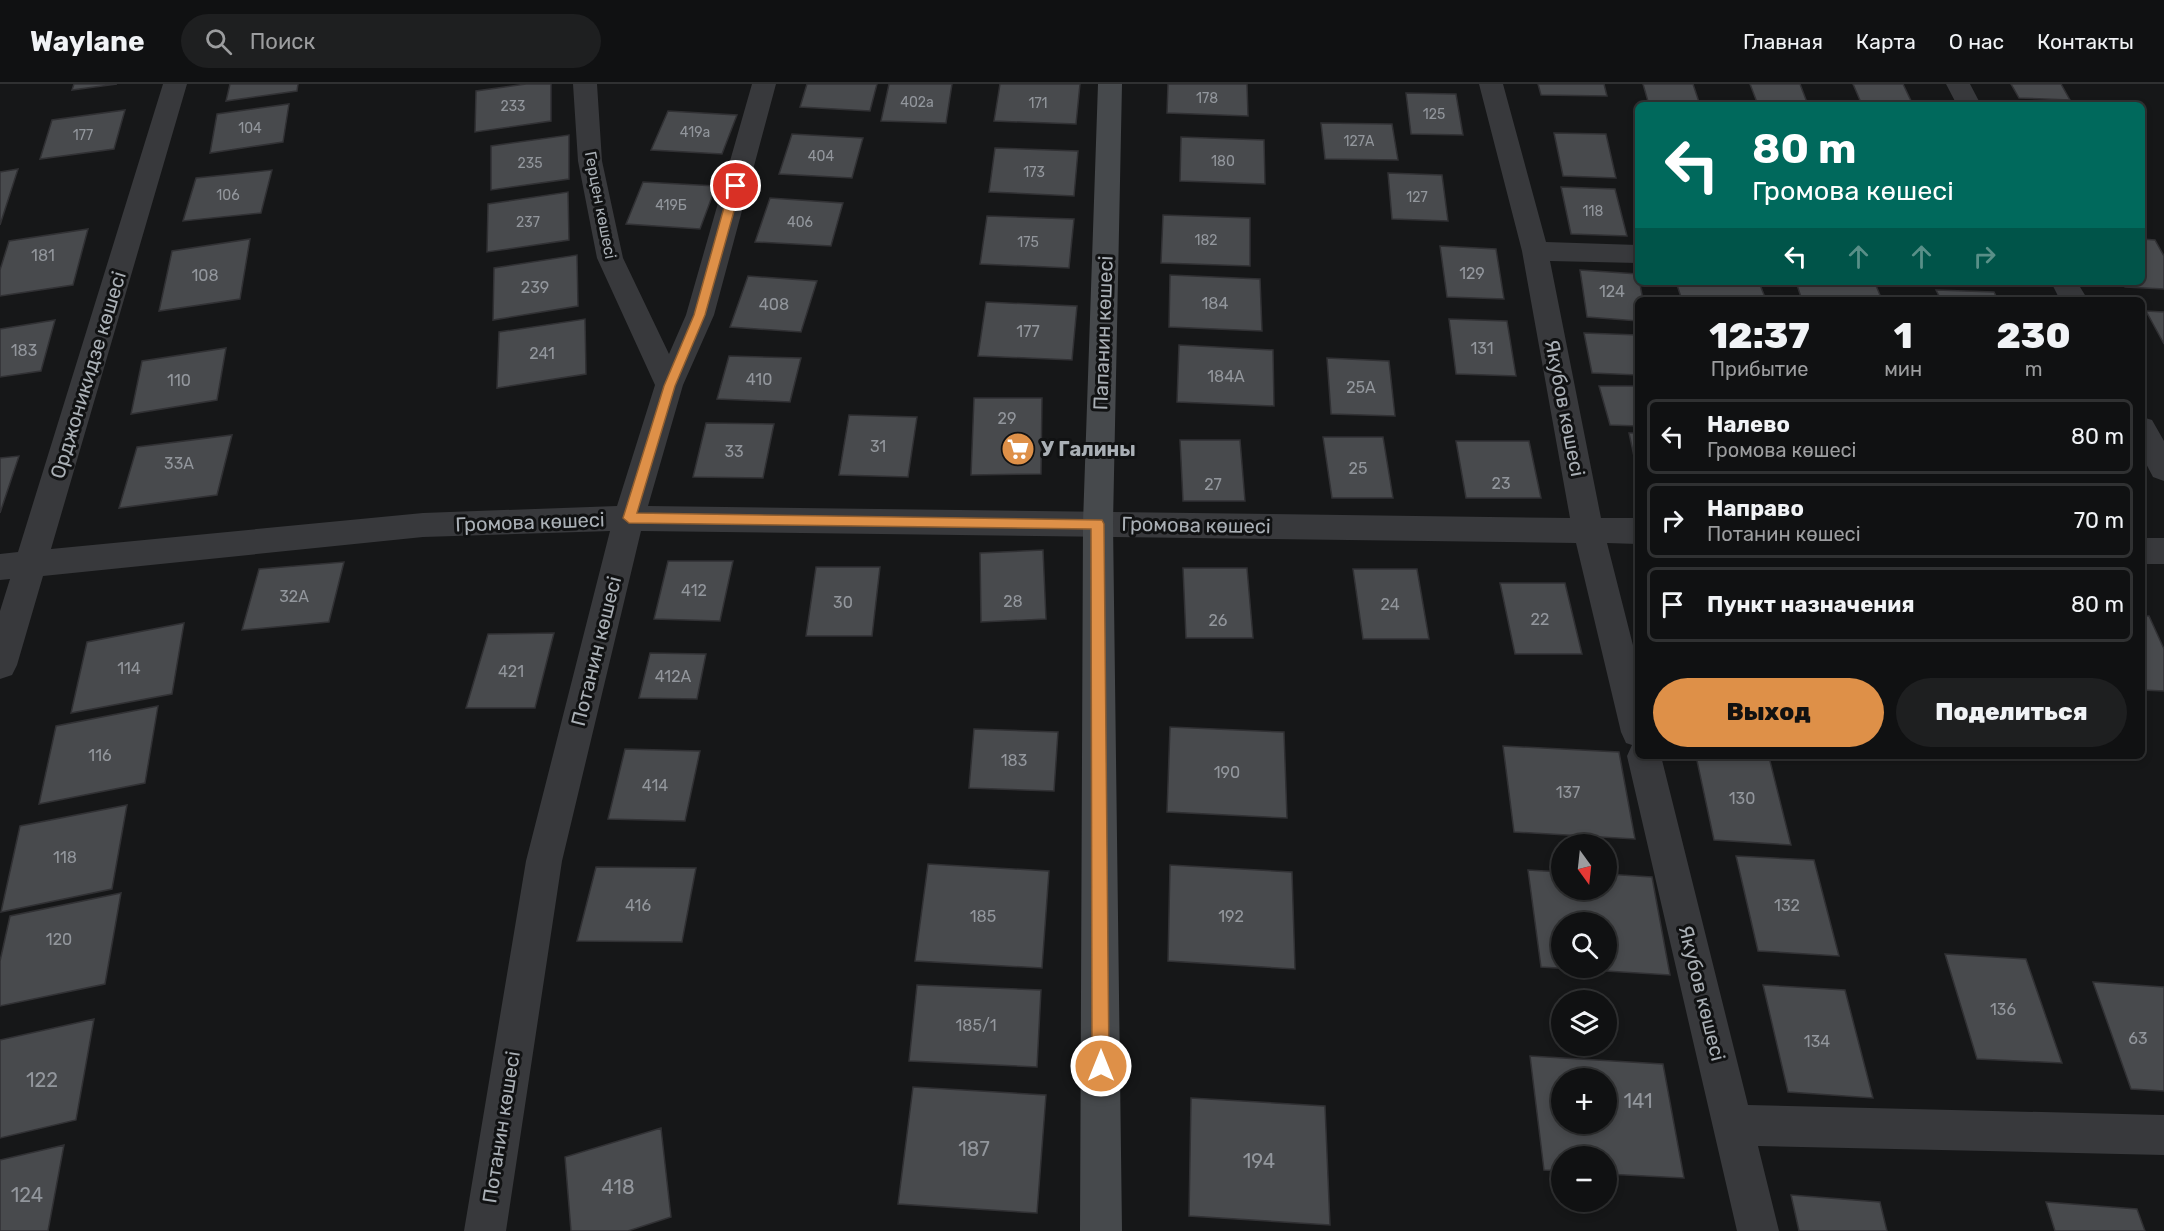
<!DOCTYPE html>
<html lang="ru">
<head>
<meta charset="utf-8">
<style>
	body { margin:0; font-family:Rubik,sans-serif; background:#1e1f20; color:#f1f3f6; height:100vh; display:flex; flex-direction:column; font-size:22px; white-space:nowrap }
	* { box-sizing:border-box; margin:0 }
	p { font-size:20px; color:#9c9d9f }
	.icon { flex:none; width:33px; height:33px; fill:none; stroke:currentColor; stroke-width:2; stroke-linecap:round; stroke-linejoin:round }
	.map { position:relative; flex:1; overflow:hidden }
	.drawer { position:absolute; left:1635px; top:213px; width:510px; height:462px; display:flex; flex-direction:column; background:#101112; border-radius:9px; box-shadow:0 3px 9px #0003,0 0 0 2px #303132 }
	.drawer>* { flex:none }
	.banner { position:absolute; left:1635px; top:18px; width:510px; height:183px; border-radius:9px; box-shadow:0 3px 9px #0003,0 0 0 2px #303132; background:#00695c; color:#fff; overflow:hidden }
	.needle { width:39px; rotate:165deg }
	.fabs { position:absolute; left:1551px; top:750px; display:grid; gap:12px }
	.fabs a { display:grid; place-items:center; width:66px; height:66px; border-radius:50%; background:#101112; box-shadow:0 3px 9px #0003,0 0 0 2px #303132; font-size:30px }
	.pin { position:absolute; display:grid; place-items:center; width:51px; height:51px; color:#fff; margin:-26px; border:3px solid #fff; border-radius:50%; box-shadow:0 2px 6px #0007 }
	.me { position:absolute; width:66px; margin:-33px; rotate:0deg; stroke-linejoin:round; filter:drop-shadow(0 0 4px #0008) }
	.turn { display:flex; align-items:center; gap:21px; height:126px; padding:0 18px; font-size:27px }
	.turn .icon { width:78px; height:78px; stroke-width:2.5 }
	.turn b { display:block; font-size:42px; line-height:51px }
	.lanes { display:flex; align-items:center; height:57px; padding:0 18px; background:#0003; justify-content:center; gap:30px; direction:ltr }
	.lanes .off { opacity:.35 }
	.eta { display:flex; justify-content:space-evenly; align-items:center; height:102px; text-align:center }
	.eta b { font-size:36px; font-weight:800; line-height:42px }
	.button { display:flex; gap:12px; margin-top:auto; padding:12px 18px }
	.button a { flex:1; height:69px; border-radius:36px; background:#de9048; color:#111; font-size:24px; font-weight:800; line-height:69px; text-align:center }
	.button a+a { background:#1e1f20; color:#f1f3f6 }
	ul { padding:0; list-style:none }
	li { display:flex; align-items:center; gap:18px; height:75px; margin:0 12px 9px; padding:0 6px; border:3px solid #303132; border-radius:9px }
	li div { flex:1 }
	li b { display:block; font-size:22px }
	li em { font-style:normal }
	header { display:flex; align-items:center; gap:36px; box-sizing:border-box; height:84px; padding:0 30px; background:#101112; border-bottom:2px solid #303132 }
	header strong { font-size:28px }
	nav { display:flex; gap:33px; margin-inline-start:auto; font-size:21px }
	.search { width:420px; height:54px; background:#1e1f20; display:flex; align-items:center; gap:15px; box-sizing:border-box; padding:0 21px; border-radius:33px; color:#9c9d9f; font-size:22px }
	.map>svg:first-child { display:block }
	.building { fill:#484a4d; stroke:#313134; stroke-width:1.5; fill-rule:evenodd }
	.lines { fill:none; stroke-linecap:round; stroke-linejoin:round }
	.minor { fill:#38393c; fill-rule:evenodd }
	.secondary { fill:#46494c; fill-rule:evenodd }
	.route { fill:#de9048; stroke:#905e2f; stroke-width:1.5 }
	.labels { text-anchor:middle; stroke-width:6; stroke-linejoin:round; paint-order:stroke }
	.far-number-label { font-size:14px; fill:#92969c }
	.far-street-label { font-size:16px; fill:#aab0b6; stroke:#111213 }
	.number-label { font-size:16px; fill:#92969c }
	.street-label { font-size:20px; fill:#aab0b6; stroke:#111213 }
	.poi-label { font-size:20px; font-weight:bold; fill:#aab0b6; stroke:#111213; text-anchor:start }
	.near-number-label { font-size:20px; fill:#92969c }
</style>
</head>
<body>
<header>
<strong>Waylane</strong>
<div class="search"><svg class="icon" aria-label="search" viewBox="0 0 24 24"><circle cx="10" cy="10" r="6"/><path d="M15 15l6 6"/></svg>Поиск</div>
<nav><a>Главная</a><a>Карта</a><a>О нас</a><a>Контакты</a></nav>
</header>
<div class="map">
<svg width="2164" height="1147" viewBox="0 0 2164 1147">
	<rect width="100%" height="100%" fill="#161718"/>
	<path class="building" d="M74,0H117L72,6Z
		M230,0H298L297,7L226,17Z
		M526,0H551V37L475,48L476,7Z
		M807,0H877L870,27L800,23Z
		M889,0H952L946,39L881,37Z
		M1000,0H1080L1076,40L994,37Z
		M1168,0H1247L1248,32L1167,29Z
		M1538,0H1604L1607,12L1541,11Z
		M1643,0H1693L1700,21H1649Z
		M1750,0H1800L1808,21H1758Z
		M1853,0H1903L1913,21H1862Z
		M2011,0H2061L2070,16L2019,14Z
		M1406,9L1456,10L1463,51L1411,50Z
		M289,20L283,58L210,69L217,30Z
		M125,26L114,65L40,75L52,36Z
		M668,27L737,31L722,70L651,66Z
		M1321,39L1392,40L1398,76L1325,75Z
		M1554,49L1606,50L1616,94L1563,92Z
		M792,50L863,54L852,94L779,90Z
		M569,51V95L491,106V62Z
		M1181,53L1264,56L1265,100L1180,97Z
		M995,64L1078,67L1074,112L989,108Z
		M18,85L0,141V88Z
		M272,86L261,129L183,137L196,94Z
		M1388,89L1442,91L1448,137L1392,135Z
		M643,98L716,102L700,145L626,140Z
		M1561,103L1615,105L1627,152L1571,150Z
		M568,108L569,156L487,168L488,120Z
		M770,114L843,119L831,162L755,158Z
		M1163,131L1250,134V182L1161,179Z
		M987,132L1074,135L1069,184L980,180Z
		M88,145L73,201L0,212V186L9,157Z
		M250,155L240,215L159,227L172,167Z
		M2142,155L2155,156L2164,172V205L2125,203L2122,198H2142Z
		M1440,162L1496,165L1504,215L1447,213Z
		M577,171L578,222L493,236L494,184Z
		M1580,186L1638,190L1643,216H1638V237L1587,233Z
		M1170,191L1260,195L1262,247L1169,243Z
		M748,192L817,197L801,248L730,243Z
		M1676,198H1759L1766,216H1682Z
		M1796,198L1875,199L1882,216H1802Z
		M1936,206L1994,208L1998,216H1941Z
		M986,218L1077,222L1072,276L978,272Z
		M2146,227L2164,228V260Z
		M585,235L586,290L497,304L499,248Z
		M1449,235L1507,237L1516,292L1456,290Z
		M55,236L41,287L0,293V245Z
		M1584,249L1638,251V291L1592,289Z
		M1179,261L1273,266L1274,322L1177,318Z
		M226,264L217,316L131,330L142,277Z
		M729,272L801,274L790,318L717,315Z
		M1327,274L1389,277L1395,332L1331,330Z
		M1599,302H1638V342L1610,341Z
		M974,314H1042L1041,390L971,391Z
		M849,331L917,333L908,393L839,391Z
		M706,339L774,340L763,394L693,393Z
		M1629,349H1638V391Z
		M232,351L217,411L119,424L137,363Z
		M1323,353H1383L1393,414H1332Z
		M1180,356H1240L1245,417H1183Z
		M1456,357H1529L1541,414H1466Z
		M19,372L0,429V374Z
		M1043,466L1046,535L981,538L980,469Z
		M668,477H733L720,537L654,535Z
		M344,478L329,538L242,546L259,485Z
		M816,483H880L872,552H806Z
		M1183,484H1247L1253,554H1186Z
		M1353,485H1417L1429,555H1363Z
		M1500,499H1565L1582,570H1515Z
		M2142,532H2149L2164,565V607L2142,606Z
		M184,539L172,610L71,629L87,558Z
		M554,549L535,624H466L488,550Z
		M650,569L706,570L697,615L639,614Z
		M158,622L145,699L39,720L56,642Z
		M1170,643L1284,648L1287,734L1167,728Z
		M974,645L1058,648L1054,707L969,704Z
		M1503,662L1619,668L1635,755L1514,748Z
		M625,665L700,667L685,737L608,735Z
		M1696,672L1769,673L1791,761L1714,756Z
		M127,721L112,805L1,828L20,742Z
		M1736,772L1814,776L1839,872L1758,867Z
		M928,780L1049,787L1042,884L915,877Z
		M1170,781L1292,788L1295,885L1168,877Z
		M596,783L696,784L682,858L577,857Z
		M1528,786L1562,788V806H1606V790L1652,793L1670,891L1541,883ZM1562,838H1606V884H1562Z
		M121,809L105,900L0,922V877L10,832Z
		M1945,870L2026,875L2062,979L1977,975Z
		M2093,898L2164,903V1007L2131,1005Z
		M917,901L1041,906L1037,983L909,977Z
		M1763,901L1845,906L1873,1014L1788,1008Z
		M94,935L76,1036L0,1054V956Z
		M1530,972L1663,980L1684,1094L1606,1090V1072H1562V1087L1544,1086ZM1562,994H1606V1040H1562Z
		M913,1003L1046,1011L1037,1129L898,1120Z
		M1191,1014L1325,1022L1330,1141L1189,1132Z
		M661,1044L671,1133L628,1147H571L565,1073Z
		M64,1061L48,1147H0V1076Z
		M1791,1111L1880,1118L1887,1147H1799Z
		M2046,1118L2137,1125L2145,1147H2055Z"/>
	<g class="lines">
		<path class="minor" d="M163,0H187L51,465L423,429L617,422L655,301L597,174L578,77L573,0H597L602,77L623,174L669,270L686,231L752,0H776L714,231L683,301L648,422L1570,434L1522,167L1479,0H1503L1546,158L1638,161V179L1550,177L1601,434H1638V460L1607,459L1638,581V672H1661L1748,1021L2164,1031V1071L1758,1062L1779,1147H1737L1627,672L1632,661L1626,659L1621,648L1576,459L641,447L562,777L506,1147H464L526,777L610,447L423,453L43,492L17,581L12,591L0,595V527L10,495L0,496V470L18,468Z
			M1946,0H1970L1981,21H1957Z
			M2051,198H2077L2088,216H2060Z
			M2142,333L2152,336L2164,357V397L2153,393L2142,372Z
			M2142,454H2164V480H2142Z"/>
		<path class="secondary" d="M1098,0H1122L1113,439L1122,1147H1080L1083,439Z"/>
	</g>
	<path class="route" d="M736,98L741,102L705,231L675,302L637,429L1102,436L1104,440L1109,982L1106,988L1101,990L1095,988L1092,982L1091,445L629,439L623,434L664,302L694,231L730,102Z"/>
	<defs>
		<g id="supermarket-disc" transform="scale(1.725)"><circle r="9.5" fill="#de9048" stroke="#111213"/><path d="M-6-5.5h2.5l.6 2H6L4.5 2H-2.5L-4.4-4H-6ZM-1.5 3.2a1.3 1.3 0 1 0 .1 0ZM3 3.2a1.3 1.3 0 1 0 .1 0Z" fill="#fff"/></g>
	</defs>
	<g fill-rule="evenodd">
		<use href="#supermarket-disc" x="1018" y="365"/>
	</g>
	<g class="labels">
		<g class="far-number-label">
			<text x="1207" y="19">178</text>
			<text x="917" y="23">402а</text>
			<text x="1038" y="24">171</text>
			<text x="513" y="27">233</text>
			<text x="1434" y="35">125</text>
			<text x="250" y="49">104</text>
			<text x="695" y="53">419а</text>
			<text x="83" y="56">177</text>
			<text x="1359" y="62">127А</text>
			<text x="821" y="77">404</text>
			<text x="1223" y="82">180</text>
			<text x="530" y="84">235</text>
			<text x="1034" y="93">173</text>
			<text x="228" y="116">106</text>
			<text x="1417" y="118">127</text>
			<text x="671" y="126">419Б</text>
			<text x="1593" y="132">118</text>
			<text x="528" y="143">237</text>
			<text x="800" y="143">406</text>
			<text x="1206" y="161">182</text>
			<text x="1028" y="163">175</text>
		</g>
		<g class="far-street-label">
			<text transform="translate(601 121) rotate(79)" y="6">Герцен көшесі</text>
		</g>
		<g class="number-label">
			<text x="43" y="177">181</text>
			<text x="1472" y="195">129</text>
			<text x="205" y="197">108</text>
			<text x="535" y="209">239</text>
			<text x="1612" y="213">124</text>
			<text x="1215" y="225">184</text>
			<text x="774" y="226">408</text>
			<text x="1028" y="253">177</text>
			<text x="1482" y="270">131</text>
			<text x="24" y="272">183</text>
			<text x="542" y="275">241</text>
			<text x="1226" y="298">184А</text>
			<text x="759" y="301">410</text>
			<text x="179" y="302">110</text>
			<text x="1361" y="309">25А</text>
			<text x="1007" y="340">29</text>
			<text x="878" y="368">31</text>
			<text x="734" y="373">33</text>
			<text x="179" y="385">33А</text>
			<text x="1358" y="390">25</text>
			<text x="1501" y="405">23</text>
			<text x="1213" y="406">27</text>
			<text x="694" y="512">412</text>
			<text x="294" y="518">32А</text>
			<text x="1013" y="523">28</text>
			<text x="843" y="524">30</text>
			<text x="1390" y="526">24</text>
			<text x="1540" y="541">22</text>
			<text x="1218" y="542">26</text>
			<text x="129" y="590">114</text>
			<text x="511" y="593">421</text>
			<text x="673" y="598">412А</text>
			<text x="100" y="677">116</text>
			<text x="1014" y="682">183</text>
			<text x="1227" y="694">190</text>
			<text x="655" y="707">414</text>
			<text x="1568" y="714">137</text>
			<text x="1742" y="720">130</text>
			<text x="65" y="779">118</text>
			<text x="638" y="827">416</text>
			<text x="1787" y="827">132</text>
			<text x="983" y="838">185</text>
			<text x="1231" y="838">192</text>
			<text x="59" y="861">120</text>
			<text x="2003" y="931">136</text>
			<text x="976" y="947">185/1</text>
			<text x="2138" y="960">63</text>
			<text x="1817" y="963">134</text>
		</g>
		<g class="street-label">
			<text transform="translate(1103 249) rotate(-88)" y="7">Папанин көшесі</text>
			<text transform="translate(88 291) rotate(-73)" y="7">Орджоникидзе көшесі</text>
			<text transform="translate(1565 324) rotate(79)" y="7">Якубов көшесі</text>
			<text transform="translate(530 438) rotate(-2)" y="7">Громова көшесі</text>
			<text transform="translate(1196 441) rotate(1)" y="7">Громова көшесі</text>
			<text transform="translate(596 567) rotate(-76)" y="7">Потанин көшесі</text>
			<text transform="translate(1702 909) rotate(76)" y="7">Якубов көшесі</text>
			<text transform="translate(501 1043) rotate(-81)" y="7">Потанин көшесі</text>
		</g>
		<g class="poi-label">
			<text x="1041" y="372">У Галины</text>
		</g>
		<g class="near-number-label">
			<text x="42" y="1003">122</text>
			<text x="1638" y="1024">141</text>
			<text x="974" y="1072">187</text>
			<text x="1259" y="1084">194</text>
			<text x="618" y="1110">418</text>
			<text x="27" y="1118">124</text>
		</g>
	</g>
</svg>
<div class="fabs">
<a><svg class="needle" viewBox="-14 -14 28 28"><path d="M0-13l5 13h-10z" fill="#e53935"/><path d="M0 13l5-13h-10z" fill="#9c9d9f"/></svg></a>
<a><svg class="icon" aria-label="search" viewBox="0 0 24 24"><circle cx="10" cy="10" r="6"/><path d="M15 15l6 6"/></svg></a>
<a><svg class="icon" aria-label="layers" viewBox="0 0 24 24"><path d="M12 4l9 5-9 5-9-5zM3 14l9 5 9-5"/></svg></a>
<a>+</a>
<a>−</a>
</div>
<div class="pin" style="left:736px;top:102px;background:#d93025"><svg class="icon" aria-label="arrive" viewBox="0 0 24 24"><path d="M6 21V4h12l-3 4 3 4H6"/></svg></div>
<svg class="me" style="left:1101px;top:982px" viewBox="-20 -20 40 40"><circle r="17" fill="#de9048" stroke="#fff" stroke-width="3"/><path d="M0-11L8 9 0 5-8 9z" fill="#fff"/></svg>
<div class="banner">
<div class="turn"><svg class="icon" aria-label="left" viewBox="0 0 24 24"><path d="M17 20v-9H6M10 6l-5 5 5 5"/></svg><div><b>80 m</b>Громова көшесі</div></div>
<div class="lanes"><svg class="icon" aria-label="left" viewBox="0 0 24 24"><path d="M17 20v-9H6M10 6l-5 5 5 5"/></svg><svg class="icon off" aria-label="ahead" viewBox="0 0 24 24"><path d="M12 20V5M6 11l6-6 6 6"/></svg><svg class="icon off" aria-label="ahead" viewBox="0 0 24 24"><path d="M12 20V5M6 11l6-6 6 6"/></svg><svg class="icon off" aria-label="right" viewBox="0 0 24 24"><path d="M7 20v-9h11M14 6l5 5-5 5"/></svg></div>
</div>
<section class="drawer">
<div class="eta">
<div><b>12:37</b><p>Прибытие</p></div>
<div><b>1</b><p>мин</p></div>
<div><b>230</b><p>m</p></div>
</div>
<ul>
<li><svg class="icon" aria-label="left" viewBox="0 0 24 24"><path d="M17 20v-9H6M10 6l-5 5 5 5"/></svg><div><b>Налево</b><p>Громова көшесі</p></div><em>80 m</em></li>
<li><svg class="icon" aria-label="right" viewBox="0 0 24 24"><path d="M7 20v-9h11M14 6l5 5-5 5"/></svg><div><b>Направо</b><p>Потанин көшесі</p></div><em>70 m</em></li>
<li><svg class="icon" aria-label="arrive" viewBox="0 0 24 24"><path d="M6 21V4h12l-3 4 3 4H6"/></svg><div><b>Пункт назначения</b></div><em>80 m</em></li>
</ul>
<div class="button"><a>Выход</a><a>Поделиться</a></div>
</section>
</div>
</body>
</html>
